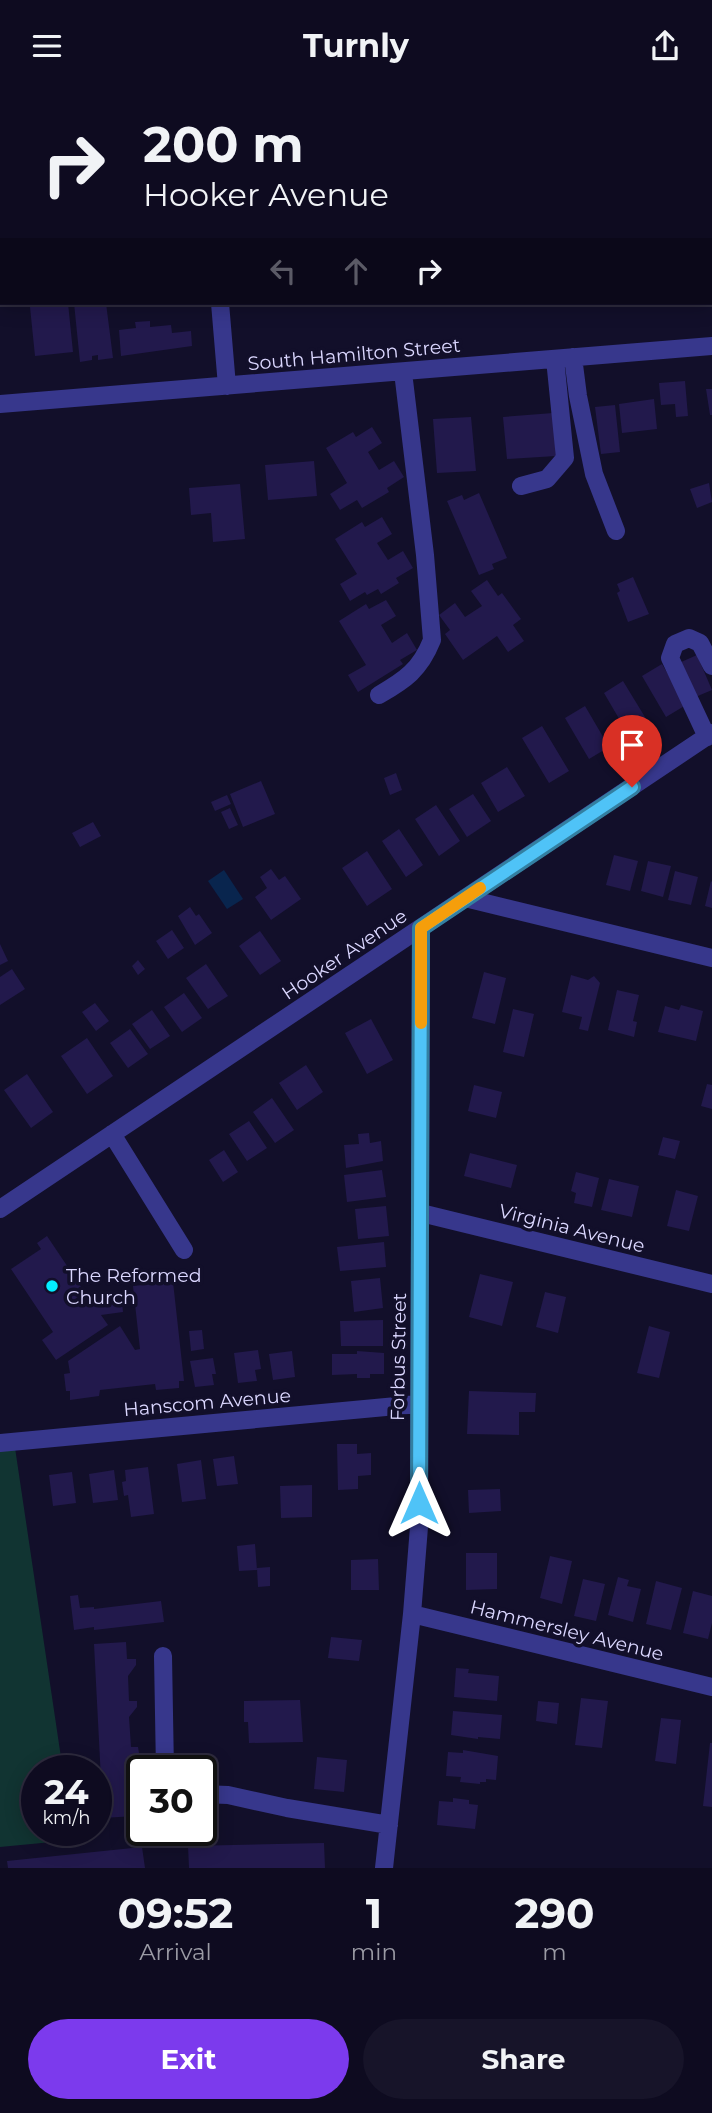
<!DOCTYPE html>
<html lang="en">
<head>
<meta charset="utf-8">
<style>
	body { margin:0; font-family:Montserrat,sans-serif; background:#171429; color:#f1f3f6; height:100vh; display:flex; flex-direction:column; font-size:26px; white-space:nowrap }
	* { box-sizing:border-box; margin:0 }
	p { font-size:23px; color:#9b9ba5 }
	.icon { flex:none; width:38px; height:38px; fill:none; stroke:currentColor; stroke-width:2; stroke-linecap:round; stroke-linejoin:round }
	.map { position:relative; height:1777px; overflow:hidden }
	.details { display:flex; flex-direction:column; background:#0e0b20; flex:1 }
	.details>* { flex:none }
	.hud { position:absolute; left:0px; top:0px; width:712px; height:214px; box-shadow:0 4px 18px #0003,0 0 0 2px #2e2b3e; background:#0e0b20; color:#f1f3f6; overflow:hidden }
	.speed { position:absolute; left:21px; top:1664px; display:flex; gap:14px; font-size:35px; font-weight:700; text-align:center }
	.speed>* { display:grid; place-content:center; width:91px; height:91px; border-radius:50%; background:#0e0b20; box-shadow:0 4px 18px #0003,0 0 0 2px #2e2b3e; line-height:1 }
	.speed small { font-size:18px; font-weight:400 }
	.speed .limit { border:4px solid #111; border-radius:10px; background:#fff; color:#111 }
	.pin { position:absolute; display:grid; place-items:center; width:60px; height:60px; color:#fff; margin:-72px -30px; border-radius:50% 50% 50% 0; rotate:-45deg; box-shadow:0 0 7px #0007 }
	.pin .icon { rotate:45deg }
	.me { position:absolute; width:77px; margin:-38px; rotate:0deg; stroke-linejoin:round; filter:drop-shadow(0 0 5px #0008) }
	.turn { display:flex; align-items:center; gap:24px; height:147px; padding:0 28px; font-size:32px }
	.turn .icon { width:91px; height:91px; stroke-width:2.5 }
	.turn b { display:block; font-size:49px; line-height:60px }
	.lanes { display:flex; align-items:center; height:66px; padding:0 28px; background:#0003; justify-content:center; gap:35px; direction:ltr }
	.lanes .off { opacity:.35 }
	.eta { display:flex; justify-content:space-evenly; align-items:center; height:119px; text-align:center }
	.eta b { font-size:42px; font-weight:700; line-height:49px }
	.cta { display:flex; gap:14px; margin-top:auto; padding:14px 28px }
	.cta a { flex:1; height:80px; border-radius:42px; background:#7c3aed; color:#fff; font-size:28px; font-weight:700; line-height:80px; text-align:center }
	.cta a+a { background:#171429; color:#f1f3f6 }
	header { display:flex; justify-content:space-between; align-items:center; height:91px; padding:0 28px; background:#0e0b20; font-size:32px; font-weight:700 }
	.map>svg:first-child { display:block }
	.green { fill:#113432 }
	.water { fill:#09254e }
	.building { fill:#22194c }
	.lines { fill:none; stroke-linecap:round; stroke-linejoin:round }
	.minor { stroke:#37378c; stroke-width:18 }
	.route-casing { stroke:#337fa1; stroke-width:18 }
	.route { stroke:#4fc3f7; stroke-width:12 }
	.slow { stroke:#f59e0b; stroke-width:12 }
	.poi-dot { fill:#03eeff; stroke:#120f2a; stroke-width:2.5 }
	.labels { text-anchor:middle; stroke-width:7; stroke-linejoin:round; paint-order:stroke }
	.street-label { font-size:19px; fill:#dbd7ff; stroke:#120f2a }
	.poi-label { font-size:19px; fill:#dbd7ff; stroke:#120f2a; text-anchor:start }
</style>
</head>
<body>
<header><svg class="icon" aria-label="menu" viewBox="0 0 24 24"><path d="M4 6h16M4 12h16M4 18h16"/></svg>Turnly<svg class="icon" aria-label="share" viewBox="0 0 24 24"><path d="M12 15V3M7 8l5-5 5 5M5 13v7h14v-7"/></svg></header>
<div class="map">
<svg width="712" height="1777" viewBox="0 0 712 1777">
	<rect width="100%" height="100%" fill="#120f2a"/>
	<path class="green" d="M0,1350H14L63,1680H37V1740H72L73,1749L0,1756Z"/>
	<path class="water" d="M224,779L243,808L227,818L208,790Z"/>
	<path class="building" d="M68,212L73,261L35,265L30,216Z
		M74,212H106L113,267L98,269V264L92,265V269L80,271Z
		M150,230V236L171,234L172,242L191,240L192,255L121,265L119,239L136,237L135,231Z
		M685,290L688,325L676,326L675,313L661,314L659,292Z
		M706,298H712V324H710Z
		M654,308L657,338L622,342L619,313Z
		M615,314L620,361L601,363L595,316Z
		M553,322L556,365L507,368L503,326Z
		M471,326L476,380L437,382L433,328Z
		M372,336L382,352L368,361L379,379L394,370L404,386L387,397L389,401L362,417L357,409L340,419L330,403L347,392L326,357L353,341L356,346Z
		M314,370L317,405L268,409L265,374Z
		M709,392L712,411L697,417L690,398Z
		M240,393L245,448L213,451L211,422L191,424L189,397Z
		M479,402L507,467L492,473L494,478L479,484L447,410L462,404L464,409Z
		M382,426L392,443L377,452L388,469L403,460L413,477L396,487L399,492L381,503L378,498L367,504L365,501L350,510L340,493L357,483L335,448L362,431L365,436Z
		M633,486L649,523L628,531L617,502L620,500L617,493Z
		M487,489L498,505L502,502L521,528L513,534L524,550L508,561L497,545L463,569L445,543L450,539L439,524L455,512L465,526L482,515L471,500Z
		M386,509L396,525L381,534L392,552L407,542L417,559L400,569L403,573L358,601L348,584L366,574L339,530L366,513L369,518Z
		M697,564L712,599L693,607L679,572Z
		M662,573L686,614L666,626L642,585Z
		M623,590L648,631L628,643L604,602Z
		M585,615L609,656L589,668L565,627Z
		M542,635L569,680L549,692L522,647Z
		M507,676L525,705L498,721L481,692Z
		M396,682L402,699L390,704L384,687Z
		M261,690L275,723L243,736L230,703Z
		M473,703L491,730L467,746L449,718Z
		M227,704L231,713L215,720L211,711Z
		M436,714L460,750L439,765L415,728Z
		M230,717L238,734L229,738L221,721Z
		M93,731L101,745L80,756L72,742Z
		M399,738L423,774L406,786L382,750Z
		M367,760L392,798L367,815L342,777Z
		M614,764L638,770L630,800L606,794Z
		M648,770L671,775L663,806L641,800Z
		M271,778L279,789L285,785L301,808L271,829L255,806L267,797L260,786Z
		M675,780L698,786L691,814L668,809Z
		M711,790L712,791V817L705,815Z
		M190,816L196,825L199,823L212,842L195,854L178,825Z
		M172,839L184,857L168,868L156,850Z
		M260,840L281,870L260,884L239,855Z
		M0,853L8,870L0,874Z
		M138,869L145,878L138,884L132,875Z
		M206,873L228,905L208,918L186,887Z
		M12,878L25,898L0,914V886Z
		M484,881L506,887L495,933L472,927Z
		M571,884L588,889L594,885L600,892L588,940L579,938L582,926L562,921Z
		M617,899L639,904L633,930L637,931L634,946L608,939Z
		M184,902L202,927L182,941L164,916Z
		M95,912L109,930L96,940L82,921Z
		M681,914L703,920L696,950L658,941L665,915L679,919Z
		M513,918L534,923L524,966L503,961Z
		M152,919L170,945L150,958L132,933Z
		M371,928L393,969L367,983L345,942Z
		M130,938L148,963L128,977L110,952Z
		M87,947L113,985L87,1003L61,965Z
		M306,974L323,1001L297,1019L279,992Z
		M27,983L53,1021L31,1037L4,999Z
		M707,993L712,994V1018L701,1015Z
		M474,994L502,1001L496,1027L468,1020Z
		M272,1007L294,1039L275,1052L253,1021Z
		M249,1030L267,1057L247,1070L229,1043Z
		M369,1042L370,1052L381,1050L383,1070L346,1077L344,1054L359,1053L358,1043Z
		M663,1046L680,1050L675,1068L658,1064Z
		M224,1059L238,1081L223,1091L209,1069Z
		M470,1062L517,1074L511,1097L464,1085Z
		M382,1079L386,1106L347,1111L344,1084Z
		M576,1081L599,1087L592,1116L574,1112L576,1102L571,1100Z
		M609,1088L639,1095L632,1126L601,1119Z
		M676,1099L698,1105L689,1140L667,1135Z
		M386,1115L389,1145L358,1148L355,1118Z
		M47,1145L94,1215L122,1212L123,1221L101,1224L108,1234L56,1269L42,1249L53,1241L11,1178L41,1158L37,1152Z
		M384,1151L386,1176L340,1180L337,1156Z
		M480,1183L513,1191L502,1235L469,1226Z
		M380,1187L383,1217L354,1221L351,1190Z
		M173,1191L184,1290H179V1297L156,1299L155,1293L100,1299L99,1305L70,1309V1300H66L64,1283L70,1282L68,1270L120,1235L135,1259L140,1258L133,1195Z
		M545,1201L566,1206L558,1242L536,1236Z
		M383,1229V1255H341L340,1230Z
		M649,1235L670,1241L659,1287L637,1282Z
		M202,1239L204,1258L191,1260L189,1240Z
		M258,1259L261,1278L255,1279L257,1290L238,1292L234,1262Z
		M292,1260L295,1286L273,1289L269,1263Z
		M357,1260L384,1262V1283H370V1287H357V1283L332,1284V1263H357Z
		M213,1267L216,1283H212L214,1294L195,1296L190,1270Z
		M469,1300L536,1302L535,1321H519V1344L467,1343Z
		M337,1353H357V1363L371,1362V1384L358,1385V1398L338,1399Z
		M234,1365L238,1393L217,1395L213,1368Z
		M201,1369L206,1408L182,1411L177,1373Z
		M148,1376L154,1423L131,1426L128,1404L124,1405L122,1391L126,1390L125,1379Z
		M114,1379L118,1409L93,1412L89,1383Z
		M72,1381L76,1412L53,1415L49,1384Z
		M312,1394V1426L281,1427L280,1395Z
		M500,1398L501,1420L469,1422L468,1399Z
		M255,1453L257,1479L239,1480L237,1455Z
		M466,1462H497V1498L466,1499Z
		M550,1465L572,1470L562,1513L540,1507Z
		M378,1468L379,1499H351V1469Z
		M270,1476V1495L258,1496L257,1477Z
		M618,1486L629,1489L627,1495L641,1498L633,1531L608,1524Z
		M583,1488L605,1493L596,1530L574,1525Z
		M656,1490L682,1497L671,1539L646,1533Z
		M693,1500L712,1505V1532L708,1548L683,1542Z
		M78,1504L80,1517L94,1516V1518L161,1510L164,1531L94,1539V1536L74,1539L70,1505Z
		M331,1546L362,1549L359,1570L328,1567Z
		M126,1551L127,1568H136V1574L128,1585L129,1610H137V1616L129,1626L131,1656H138L139,1662L132,1671L133,1699L140,1698V1705L134,1714L135,1725L103,1727L94,1553Z
		M456,1577L469,1578L468,1582L499,1585L497,1610L454,1606Z
		M581,1607L608,1610L602,1657L575,1654Z
		M300,1609L303,1651L249,1652L248,1631H244V1610Z
		M538,1610L559,1612L557,1633L536,1630Z
		M453,1620L502,1624L500,1648L478,1646V1648L451,1644Z
		M661,1627L681,1629L676,1673L655,1670Z
		M710,1652H712V1716L703,1715Z
		M463,1659L498,1665L496,1689L486,1688V1691H480V1693L460,1691L461,1686L446,1685L448,1661L463,1662Z
		M317,1666L347,1669L344,1701L314,1698Z
		M453,1707L469,1709V1713L478,1714L475,1738L437,1734L439,1710L453,1711Z
		M324,1752L325,1777H189L188,1755Z
		M142,1756L145,1777H8L7,1770Z"/>
	<g class="lines">
		<path class="minor" d="M42,0V2
			M200,0V2
			M220,212L227,295
			M573,266L578,305L594,383L616,440
			M0,313L712,255
			M521,395L547,388L565,367L555,268
			M379,604C405,589 420,579 432,549L425,464L403,281
			M707,646L670,567L675,553L689,547L700,552L712,575
			M465,807L712,867
			M112,1043L184,1159
			M0,1118L712,642
			M421,1122L712,1193
			M0,1352L418,1313
			M412,1523L712,1596
			M163,1565L165,1680
			M201,1703L228,1704L287,1717L389,1734
			M384,1777L412,1523L419,1436L421,837"/>
	</g>
	<g class="lines">
		<g class="route-casing">
			<path id="route" d="M419,1412L421,837L632,696"/>
		</g>
		<use href="#route" class="route"/>
		<path class="slow" d="M421,932V837L480,797"/>
	</g>
	<circle class="poi-dot" cx="52" cy="1195" r="7"/>
	<g class="labels">
		<g class="street-label">
			<text transform="translate(354 263) rotate(-5)" y="7">South Hamilton Street</text>
			<text transform="translate(344 863) rotate(-34)" y="7">Hooker Avenue</text>
			<text transform="translate(572 1137) rotate(14)" y="7">Virginia Avenue</text>
			<text transform="translate(398 1266) rotate(-89)" y="7">Forbus Street</text>
			<text transform="translate(207 1311) rotate(-5)" y="7">Hanscom Avenue</text>
			<text transform="translate(567 1539) rotate(14)" y="7">Hammersley Avenue</text>
		</g>
		<g class="poi-label">
			<text x="66" y="1191">The Reformed<tspan x="66" dy="22">Church</tspan></text>
		</g>
	</g>
</svg>
<div class="speed"><div>24<small>km/h</small></div><div class="limit">30</div></div>
<div class="pin" style="left:632px;top:696px;background:#d93025"><svg class="icon" aria-label="arrive" viewBox="0 0 24 24"><path d="M6 21V4h12l-3 4 3 4H6"/></svg></div>
<svg class="me" style="left:419px;top:1412px" viewBox="-20 -20 40 40"><path d="M0-17L14 15 0 8-14 15z" fill="#4fc3f7" stroke="#fff" stroke-width="4"/></svg>
<div class="hud">
<div class="turn"><svg class="icon" aria-label="right" viewBox="0 0 24 24"><path d="M7 20v-9h11M14 6l5 5-5 5"/></svg><div><b>200 m</b>Hooker Avenue</div></div>
<div class="lanes"><svg class="icon off" aria-label="left" viewBox="0 0 24 24"><path d="M17 20v-9H6M10 6l-5 5 5 5"/></svg><svg class="icon off" aria-label="ahead" viewBox="0 0 24 24"><path d="M12 20V5M6 11l6-6 6 6"/></svg><svg class="icon" aria-label="right" viewBox="0 0 24 24"><path d="M7 20v-9h11M14 6l5 5-5 5"/></svg></div>
</div>
</div>
<section class="details">
<div class="eta">
<div><b>09:52</b><p>Arrival</p></div>
<div><b>1</b><p>min</p></div>
<div><b>290</b><p>m</p></div>
</div>
<div class="cta"><a>Exit</a><a>Share</a></div>
</section>
</body>
</html>
